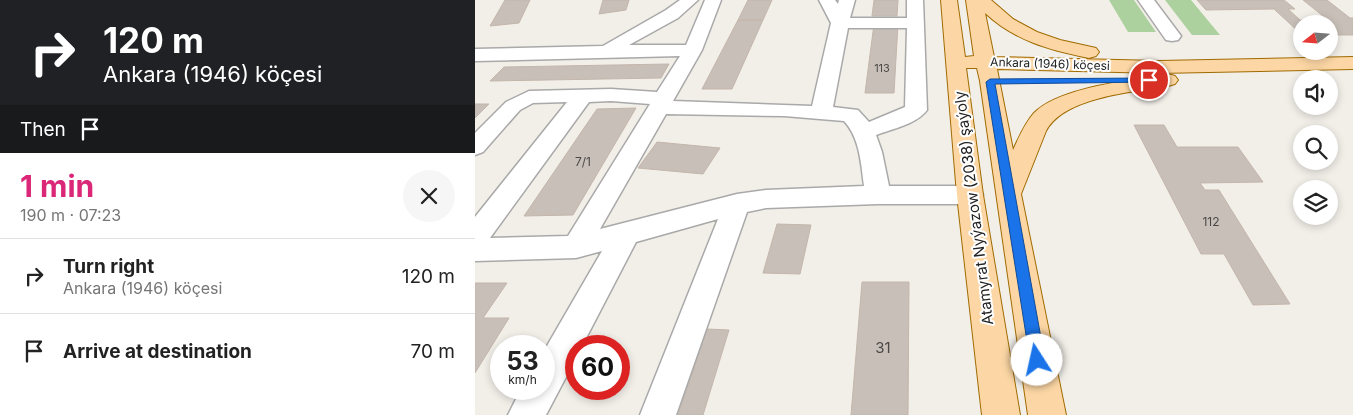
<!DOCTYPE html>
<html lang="en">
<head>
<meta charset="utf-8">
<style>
	body { margin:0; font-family:Inter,sans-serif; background:#f6f6f6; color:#222; height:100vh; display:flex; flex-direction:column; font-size:19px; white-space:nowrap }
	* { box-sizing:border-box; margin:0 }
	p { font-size:16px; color:#767676 }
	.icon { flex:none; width:28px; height:28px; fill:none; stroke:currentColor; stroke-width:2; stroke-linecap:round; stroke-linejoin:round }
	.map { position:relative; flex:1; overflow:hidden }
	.drawer { display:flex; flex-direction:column; background:#fff; width:475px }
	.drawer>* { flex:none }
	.top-card { background:#202124; color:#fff; overflow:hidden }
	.needle { width:32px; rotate:253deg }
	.controls { position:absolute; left:818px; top:15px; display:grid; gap:10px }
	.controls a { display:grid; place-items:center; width:45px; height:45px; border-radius:50%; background:#fff; box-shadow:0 2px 8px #0003; font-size:25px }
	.speed { position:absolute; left:15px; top:335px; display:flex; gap:10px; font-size:25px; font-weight:700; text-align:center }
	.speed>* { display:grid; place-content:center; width:65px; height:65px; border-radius:50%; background:#fff; box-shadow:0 2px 8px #0003; line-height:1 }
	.speed small { font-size:12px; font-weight:400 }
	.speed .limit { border:8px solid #d22; background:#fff; color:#111 }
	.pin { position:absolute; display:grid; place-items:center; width:42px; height:42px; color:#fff; margin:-21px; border:2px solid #fff; border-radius:50%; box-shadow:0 1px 5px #0007 }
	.me { position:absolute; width:55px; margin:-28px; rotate:350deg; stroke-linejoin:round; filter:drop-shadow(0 0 4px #0008) }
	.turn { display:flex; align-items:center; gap:18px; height:105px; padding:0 20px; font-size:22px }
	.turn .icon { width:65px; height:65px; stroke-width:2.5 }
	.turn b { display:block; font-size:35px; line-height:42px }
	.then { display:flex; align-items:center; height:48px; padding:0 20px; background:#0003; gap:10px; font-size:19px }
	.round { display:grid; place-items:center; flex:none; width:52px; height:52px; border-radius:26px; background:#f6f6f6 }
	.head { display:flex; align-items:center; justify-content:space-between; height:85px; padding:0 20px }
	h1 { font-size:30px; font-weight:700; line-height:38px; color:#db2777 }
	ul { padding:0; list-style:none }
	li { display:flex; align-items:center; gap:15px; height:75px; padding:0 20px; border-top:1px solid #e0e0e0 }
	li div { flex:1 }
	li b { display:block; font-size:19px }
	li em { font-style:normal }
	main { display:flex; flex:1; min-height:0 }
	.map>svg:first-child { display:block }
	.forest { fill:#add19e }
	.building { fill:#c7bfb8; stroke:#c4b6ab }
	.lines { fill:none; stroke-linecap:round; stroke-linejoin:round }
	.minor-casing { stroke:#a9a9a9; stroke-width:3 }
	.major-casing { stroke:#a06b00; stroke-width:2 }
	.minor { fill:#fff; fill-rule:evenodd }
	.major { fill:#fcd6a4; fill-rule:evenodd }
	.route { fill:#1a73e8; stroke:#114b97 }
	.labels { text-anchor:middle; stroke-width:4; stroke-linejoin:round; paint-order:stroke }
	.far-number-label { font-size:11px; fill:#4b4948 }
	.far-street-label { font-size:12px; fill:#222; stroke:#fff }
	.number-label { font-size:12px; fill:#4b4948 }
	.street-label { font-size:15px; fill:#222; stroke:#fff }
	.near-number-label { font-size:15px; fill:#4b4948 }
</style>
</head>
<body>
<main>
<section class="drawer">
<div class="top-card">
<div class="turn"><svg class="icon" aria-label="right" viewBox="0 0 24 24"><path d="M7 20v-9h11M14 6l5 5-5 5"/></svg><div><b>120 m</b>Ankara (1946) köçesi</div></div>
<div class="then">Then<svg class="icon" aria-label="arrive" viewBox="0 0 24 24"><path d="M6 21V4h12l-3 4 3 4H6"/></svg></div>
</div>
<div class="head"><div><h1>1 min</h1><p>190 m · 07:23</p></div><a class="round"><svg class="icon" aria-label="close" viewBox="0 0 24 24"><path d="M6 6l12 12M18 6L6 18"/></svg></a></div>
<ul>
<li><svg class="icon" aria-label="right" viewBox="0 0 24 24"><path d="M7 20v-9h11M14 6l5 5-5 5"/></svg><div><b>Turn right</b><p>Ankara (1946) köçesi</p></div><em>120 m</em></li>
<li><svg class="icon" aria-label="arrive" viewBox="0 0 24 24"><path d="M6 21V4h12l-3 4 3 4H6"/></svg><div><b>Arrive at destination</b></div><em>70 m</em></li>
</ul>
</section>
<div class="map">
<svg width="878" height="415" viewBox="0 0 878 415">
	<rect width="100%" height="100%" fill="#f2efe9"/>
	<path class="forest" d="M634,0H659L681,32H653Z
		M690,0H716L745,35H717Z"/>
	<path class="building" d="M30,0H55L44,23L15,26Z
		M128,0H154L151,10L124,14Z
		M273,0H297L288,20H263Z
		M399,0H423L422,16H397Z
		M722,0H809L820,9H813L825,20H853L828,0H852L875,18H878V35H854V24H826V34L799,9L731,10Z
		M263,20H288L257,89H227Z
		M399,24H423L419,93H390Z
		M194,64L186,78L15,81L29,67Z
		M0,104H14L0,118Z
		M161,108L98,215L49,216L122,109Z
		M659,125H689L702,147H763L788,182L725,183L730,190H744L815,304L778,305L749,254H726Z
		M182,142L245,148L228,174L163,168Z
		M302,224L336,225L325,274L288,273Z
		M387,282H434L433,415H376Z
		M0,283H32L8,318H34L0,373Z
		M232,329L254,330L228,415H203Z"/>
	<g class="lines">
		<g class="minor-casing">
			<path id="minor" d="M205,0H223L203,18L154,45H211L230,0H246L227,50L198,101L337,106L356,23L344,0H360L363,4L364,0H380L375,18H432V0H448L452,110C442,124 417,129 401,135L407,152L414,186H495L504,188L508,195L504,202L495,204H403L291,208L272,212L201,415H165L243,219L161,242L107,346H101V358L71,415H33L46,389H69V351L127,251L101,258L0,261V217L92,102L58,103L45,110L8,152L0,155V133L31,102L54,91L136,89L182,92L205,56L0,61V49L128,46L191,10ZM373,28H432L430,107L394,122L383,110L358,107ZM136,101L175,104L93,236L15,238L114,102ZM191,114L309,116L369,121C385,138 386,164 389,186L291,190L262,194L125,229Z
				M663,0H679L706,36L703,40L697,41L691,40Z"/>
		</g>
		<g class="major-casing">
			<path id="major" d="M466,0H482L490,57L499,56L491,0H516L538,19L562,32L585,40L621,48L624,52L621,56L614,58C575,50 540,41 510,13L519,57L684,61L878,57V69L684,73L522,69L538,150C544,137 550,123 559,113C584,87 658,80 693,74L700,76L703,80L700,84L693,86C658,92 589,97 571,131L546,194L591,415H553L505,81L502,68H491L508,195L545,415H507L482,195Z"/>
		</g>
		<use href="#minor" class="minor"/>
		<use href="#major" class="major"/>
	</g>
	<path class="route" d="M674,78L678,80L677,82L520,84L570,360L567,365L562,367L557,365L555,360L511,82L515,79Z"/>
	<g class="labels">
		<g class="far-number-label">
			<text x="407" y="72">113</text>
		</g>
		<g class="far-street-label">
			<text transform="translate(575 64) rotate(2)" y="4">Ankara (1946) köçesi</text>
		</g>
		<g class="number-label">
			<text x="108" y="166">7/1</text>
			<text x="736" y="226">112</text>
		</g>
		<g class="street-label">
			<text transform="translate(499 208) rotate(-97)" y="5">Atamyrat Nyýazow (2038) şaýoly</text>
		</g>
		<g class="near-number-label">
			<text x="408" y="353">31</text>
		</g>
	</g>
</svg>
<div class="controls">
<a><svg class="needle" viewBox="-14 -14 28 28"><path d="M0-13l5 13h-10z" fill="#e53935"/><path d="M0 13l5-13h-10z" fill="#767676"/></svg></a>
<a><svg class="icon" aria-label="sound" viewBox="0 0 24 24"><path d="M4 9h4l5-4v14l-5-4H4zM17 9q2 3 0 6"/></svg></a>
<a><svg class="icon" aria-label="search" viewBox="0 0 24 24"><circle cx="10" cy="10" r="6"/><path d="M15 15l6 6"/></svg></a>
<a><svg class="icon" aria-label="layers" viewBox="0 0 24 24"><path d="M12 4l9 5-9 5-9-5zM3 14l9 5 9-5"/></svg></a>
</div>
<div class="speed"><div>53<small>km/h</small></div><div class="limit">60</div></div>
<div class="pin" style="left:674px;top:80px;background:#d93025"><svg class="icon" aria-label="arrive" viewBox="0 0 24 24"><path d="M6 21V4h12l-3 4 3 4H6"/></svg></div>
<svg class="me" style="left:562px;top:360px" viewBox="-20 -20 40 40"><circle r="19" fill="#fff"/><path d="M0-13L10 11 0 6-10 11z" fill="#1a73e8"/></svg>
</div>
</main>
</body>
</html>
